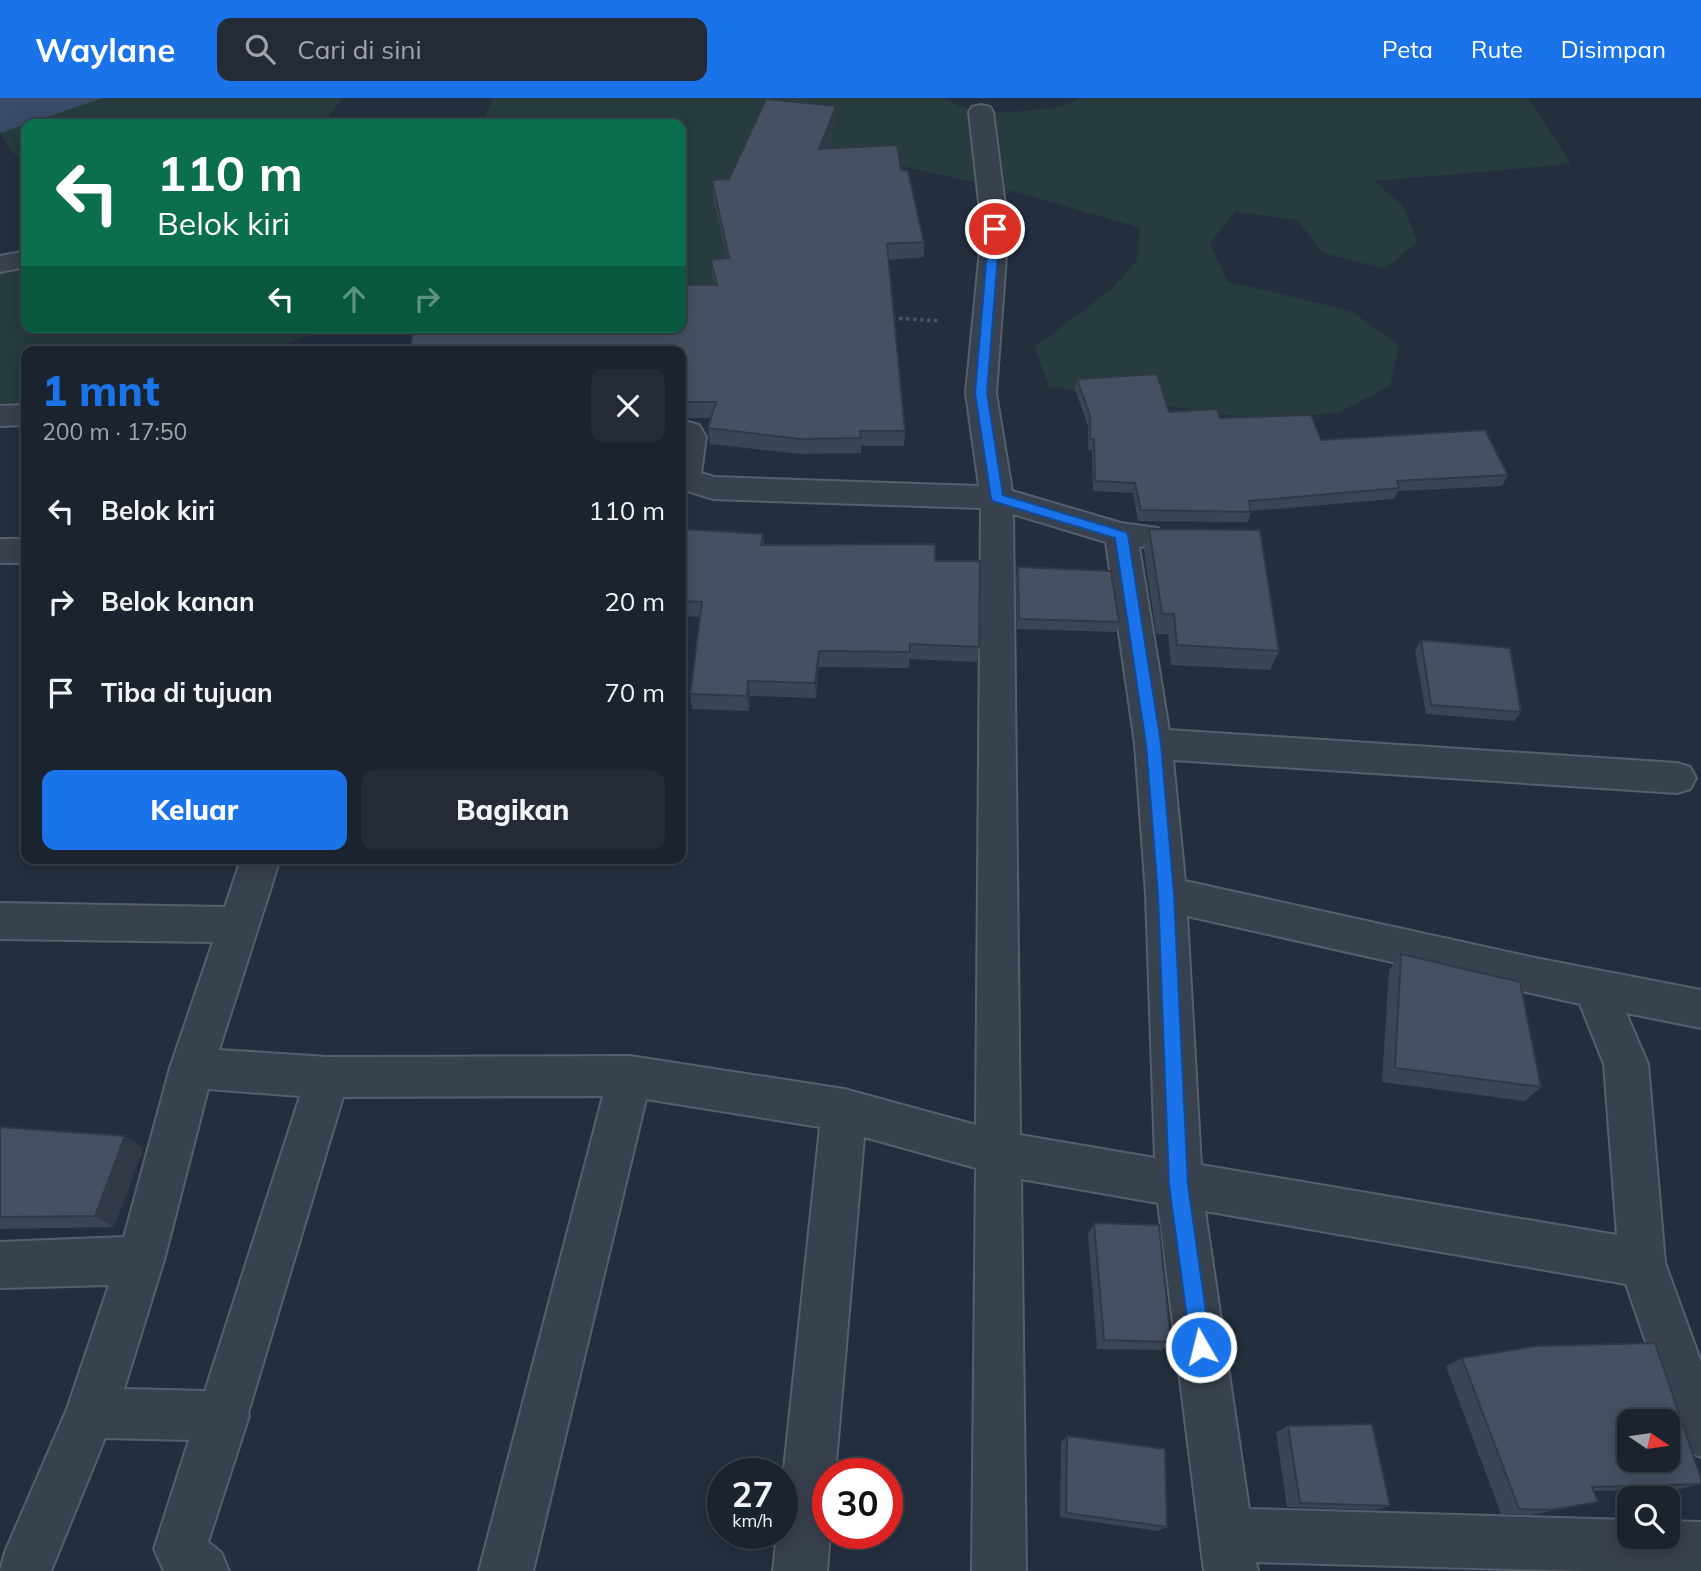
<!DOCTYPE html>
<html lang="id">
<head>
<meta charset="utf-8">
<style>
	body { margin:0; font-family:Mulish,sans-serif; background:#242b36; color:#f1f3f6; height:100vh; display:flex; flex-direction:column; font-size:26px; white-space:nowrap }
	* { box-sizing:border-box; margin:0 }
	p { font-size:23px; color:#a0a4aa }
	.icon { flex:none; width:38px; height:38px; fill:none; stroke:currentColor; stroke-width:2; stroke-linecap:round; stroke-linejoin:round }
	.map { position:relative; flex:1; overflow:hidden }
	.side { position:absolute; left:21px; top:248px; width:665px; height:518px; display:flex; flex-direction:column; background:#1b232e; border-radius:14px; box-shadow:0 4px 18px #0003,0 0 0 2px #39404a }
	.side>* { flex:none }
	.guide { position:absolute; left:21px; top:21px; width:665px; height:214px; border-radius:14px; box-shadow:0 4px 18px #0003,0 0 0 2px #39404a; background:#0b6e4f; color:#fff; overflow:hidden }
	.needle { width:46px; rotate:103deg }
	.controls { position:absolute; left:1617px; top:1311px; display:grid; gap:14px }
	.controls a { display:grid; place-items:center; width:63px; height:63px; border-radius:14px; background:#1b232e; box-shadow:0 4px 18px #0003,0 0 0 2px #39404a; font-size:35px }
	.speed { position:absolute; left:707px; top:1360px; display:flex; gap:14px; font-size:35px; font-weight:700; text-align:center }
	.speed>* { display:grid; place-content:center; width:91px; height:91px; border-radius:50%; background:#1b232e; box-shadow:0 4px 18px #0003,0 0 0 2px #39404a; line-height:1 }
	.speed small { font-size:18px; font-weight:400 }
	.speed .limit { border:10px solid #d22; background:#fff; color:#111 }
	.pin { position:absolute; display:grid; place-items:center; width:60px; height:60px; color:#fff; margin:-30px; border:4px solid #fff; border-radius:50%; box-shadow:0 2px 7px #0007 }
	.me { position:absolute; width:77px; margin:-38px; rotate:352deg; stroke-linejoin:round; filter:drop-shadow(0 0 5px #0008) }
	.turn { display:flex; align-items:center; gap:24px; height:147px; padding:0 21px; font-size:32px }
	.turn .icon { width:91px; height:91px; stroke-width:2.5 }
	.turn b { display:block; font-size:49px; line-height:60px }
	.lanes { display:flex; align-items:center; height:66px; padding:0 21px; background:#0003; justify-content:center; gap:35px; direction:ltr }
	.lanes .off { opacity:.35 }
	.round { display:grid; place-items:center; flex:none; width:74px; height:74px; border-radius:14px; background:#242b36 }
	.head { display:flex; align-items:center; justify-content:space-between; height:119px; padding:0 21px }
	h1 { font-size:42px; font-weight:800; line-height:52px; color:#1a73e8 }
	.cta { display:flex; gap:14px; margin-top:auto; padding:14px 21px }
	.cta a { flex:1; height:80px; border-radius:14px; background:#1a73e8; color:#fff; font-size:28px; font-weight:800; line-height:80px; text-align:center }
	.cta a+a { background:#242b36; color:#f1f3f6 }
	ul { padding:0; list-style:none }
	li { display:flex; align-items:center; gap:21px; height:91px; padding:0 21px }
	li div { flex:1 }
	li b { display:block; font-size:26px }
	li em { font-style:normal }
	header { display:flex; align-items:center; gap:42px; box-sizing:border-box; height:98px; padding:0 35px; background:#1a73e8; color:#fff }
	header strong { font-size:33px }
	nav { display:flex; gap:38px; margin-inline-start:auto; font-size:24px }
	.search { width:490px; height:63px; background:#242b36; display:flex; align-items:center; gap:18px; box-sizing:border-box; padding:0 24px; border-radius:14px; color:#a0a4aa; font-size:26px }
	.map>svg:first-child { display:block }
	.green { fill:#263c3f }
	.water { fill:#394c67 }
	.lines { fill:none; stroke-linecap:round; stroke-linejoin:round }
	.minor-casing { stroke:#565f6c; stroke-width:4 }
	.path { stroke:#44595c; stroke-width:3.5; stroke-dasharray:3.5 3.5; stroke-linecap:butt }
	.minor { fill:#38414e; fill-rule:evenodd }
	.wall { fill:#3b4654 }
	.shaded-wall { fill:#303945 }
	.building { fill:#455162; stroke:#303945; stroke-width:2; fill-rule:evenodd }
	.route { fill:#1a73e8; stroke:#114b97; stroke-width:2 }
</style>
</head>
<body>
<header>
<strong>Waylane</strong>
<div class="search"><svg class="icon" aria-label="search" viewBox="0 0 24 24"><circle cx="10" cy="10" r="6"/><path d="M15 15l6 6"/></svg>Cari di sini</div>
<nav><a>Peta</a><a>Rute</a><a>Disimpan</a></nav>
</header>
<div class="map">
<svg width="1701" height="1473" viewBox="0 0 1701 1473">
	<rect width="100%" height="100%" fill="#242f3e"/>
	<path class="green" d="M103,0H343L322,26H26Z
		M494,0H941C951,4 962,10 972,12C1002,16 1056,14 1082,0H1528L1571,66L1374,83L1403,108L1417,143L1385,171L1323,155L1297,122L1235,114L1210,145L1227,183L1351,213L1399,247L1390,288L1339,314L1266,323L1049,289L1035,249L1109,193L1137,163L1140,130L1020,95L906,69H847L739,176L681,214V26H486L484,18Z
		M26,26V65L18,61L0,35Z
		M26,156V229H364L308,238L262,254H26V328L0,322V159Z"/>
	<path class="water" d="M0,0H103L0,35Z"/>
	<g class="lines">
		<g class="minor-casing">
			<path id="minor" d="M981,7L990,9L993,14L1008,131L996,295L1012,393L1121,425L1158,430L1162,438L1158,446L1139,449L1169,632L1677,665L1690,669L1696,680L1690,691L1677,695L1173,662L1185,783L1535,860L1701,892V930L1626,915L1648,966L1665,1165L1701,1264V1359L1683,1352L1626,1186L1205,1113L1249,1411L1629,1422V1438H1668V1423L1701,1424V1473H1583L1256,1464L1258,1473H1204L1158,1105L1021,1081L1026,1473H972L976,1070L864,1039L835,1376H828L830,1435L827,1473H773L777,1435H782V1390L820,1029L646,1001L533,1473H479L603,998L343,999L248,1315L249,1318L208,1444L221,1454L229,1473H164L154,1451L189,1342L105,1340L51,1473H0L5,1454L67,1311L109,1187L0,1190V1144L124,1139L170,970L213,844L0,841V805L225,809L241,761H280L219,952L328,959L630,958L844,991L976,1027L981,410L713,401L681,391V322L699,327L706,339L701,375L714,379L979,388L966,295L982,131L969,14L972,9ZM1013,416L1106,444L1135,646L1146,796L1155,1060L1020,1037ZM1187,818L1580,906L1604,966L1617,1137L1201,1067ZM208,991L300,998L205,1293L124,1291L164,1162Z
				M26,153V169L0,174V158Z
				M26,307V327L0,328V308Z
				M0,441H26V465H0Z"/>
		</g>
		<path class="path" d="M892,220L941,223"/>
		<use href="#minor" class="minor"/>
	</g>
	<path class="wall" d="M836,8V24L826,50L901,72L924,144V159L888,162L905,333L904,348H861V355L801,356L710,346L708,330L711,320H681V254L715,187L712,178L711,162L727,160L713,98L712,82L729,81Z
		M1077,281L1169,314L1220,320L1321,342L1508,377L1502,388L1398,393L1394,401L1251,413L1248,424L1138,423L1133,395L1093,393L1092,352H1088V328L1075,291Z
		M681,431L763,436L764,447L935,463L979,549L977,564L909,561V570L819,569L816,600L750,598L749,613L692,611L690,596L700,519L681,518Z
		M1149,431L1279,553L1270,572L1171,567L1168,536H1156L1144,452Z
		M1018,469L1119,524L1116,534L1017,531L1016,480Z
		M1421,542L1521,614L1514,623L1426,616L1415,552Z
		M1401,856L1541,989L1525,1003L1382,984L1389,872Z
		M0,1029L125,1038L143,1051L114,1129L0,1131Z
		M1094,1125L1171,1244L1162,1252L1097,1251L1088,1136Z
		M1462,1260L1701,1386L1679,1391L1594,1393L1598,1404L1531,1417L1501,1416L1446,1268Z
		M1288,1328L1390,1408L1375,1412L1287,1409L1276,1334Z
		M1067,1338L1167,1429L1158,1433L1060,1419L1061,1344Z"/>
	<path class="shaded-wall" d="M836,8V24L819,66V51Z
		M819,553V569L816,600L815,585Z
		M748,583L750,598L749,613L747,598Z
		M125,1038L143,1051L114,1129L95,1118Z"/>
	<path class="building" d="M766,1L836,8L819,51L897,47L901,72L908,73L924,144L887,146L905,333H860L861,340L800,341L708,330L716,304H681V254H409L414,229H681V187H717L711,162L729,160L712,82L729,81Z
		M1157,276L1169,314L1217,311L1220,320L1311,317L1321,342L1485,332L1508,377L1397,383L1399,390L1249,403L1251,414L1141,412L1135,385L1095,383L1094,341H1090V318L1077,281Z
		M681,431L763,436L761,447L935,446V463H980L979,549L910,546V554L819,553L815,585L748,583L747,598L690,596L702,504L681,503Z
		M1149,431L1260,432L1279,553L1177,547L1174,516H1162Z
		M1018,469L1111,473L1119,524L1019,521Z
		M1421,542L1510,550L1521,614L1431,607Z
		M1401,856L1520,884L1541,989L1395,970Z
		M0,1029L125,1038L95,1118L0,1119Z
		M1094,1125L1159,1127L1171,1244L1104,1242Z
		M1655,1245L1701,1380V1386L1592,1389L1598,1404L1551,1412L1519,1411L1462,1260L1536,1248ZM1629,1323H1668V1362H1629Z
		M1372,1326L1390,1408L1300,1405L1288,1328Z
		M1067,1338L1165,1351L1167,1429L1066,1415Z"/>
	<path class="route" d="M995,128L1000,131L987,295L1003,397L1126,434L1128,437L1161,646L1174,796L1188,1087L1211,1249L1208,1256L1201,1259L1194,1256L1191,1249L1169,1087L1158,796L1146,646L1115,440L992,403L991,400L975,295L989,131Z"/>
</svg>
<div class="controls">
<a><svg class="needle" viewBox="-14 -14 28 28"><path d="M0-13l5 13h-10z" fill="#e53935"/><path d="M0 13l5-13h-10z" fill="#a0a4aa"/></svg></a>
<a><svg class="icon" aria-label="search" viewBox="0 0 24 24"><circle cx="10" cy="10" r="6"/><path d="M15 15l6 6"/></svg></a>
</div>
<div class="speed"><div>27<small>km/h</small></div><div class="limit">30</div></div>
<div class="pin" style="left:995px;top:131px;background:#d93025"><svg class="icon" aria-label="arrive" viewBox="0 0 24 24"><path d="M6 21V4h12l-3 4 3 4H6"/></svg></div>
<svg class="me" style="left:1201px;top:1249px" viewBox="-20 -20 40 40"><circle r="17" fill="#1a73e8" stroke="#fff" stroke-width="3"/><path d="M0-11L8 9 0 5-8 9z" fill="#fff"/></svg>
<div class="guide">
<div class="turn"><svg class="icon" aria-label="left" viewBox="0 0 24 24"><path d="M17 20v-9H6M10 6l-5 5 5 5"/></svg><div><b>110 m</b>Belok kiri</div></div>
<div class="lanes"><svg class="icon" aria-label="left" viewBox="0 0 24 24"><path d="M17 20v-9H6M10 6l-5 5 5 5"/></svg><svg class="icon off" aria-label="ahead" viewBox="0 0 24 24"><path d="M12 20V5M6 11l6-6 6 6"/></svg><svg class="icon off" aria-label="right" viewBox="0 0 24 24"><path d="M7 20v-9h11M14 6l5 5-5 5"/></svg></div>
</div>
<section class="side">
<div class="head"><div><h1>1 mnt</h1><p>200 m · 17:50</p></div><a class="round"><svg class="icon" aria-label="close" viewBox="0 0 24 24"><path d="M6 6l12 12M18 6L6 18"/></svg></a></div>
<ul>
<li><svg class="icon" aria-label="left" viewBox="0 0 24 24"><path d="M17 20v-9H6M10 6l-5 5 5 5"/></svg><div><b>Belok kiri</b></div><em>110 m</em></li>
<li><svg class="icon" aria-label="right" viewBox="0 0 24 24"><path d="M7 20v-9h11M14 6l5 5-5 5"/></svg><div><b>Belok kanan</b></div><em>20 m</em></li>
<li><svg class="icon" aria-label="arrive" viewBox="0 0 24 24"><path d="M6 21V4h12l-3 4 3 4H6"/></svg><div><b>Tiba di tujuan</b></div><em>70 m</em></li>
</ul>
<div class="cta"><a>Keluar</a><a>Bagikan</a></div>
</section>
</div>
</body>
</html>
